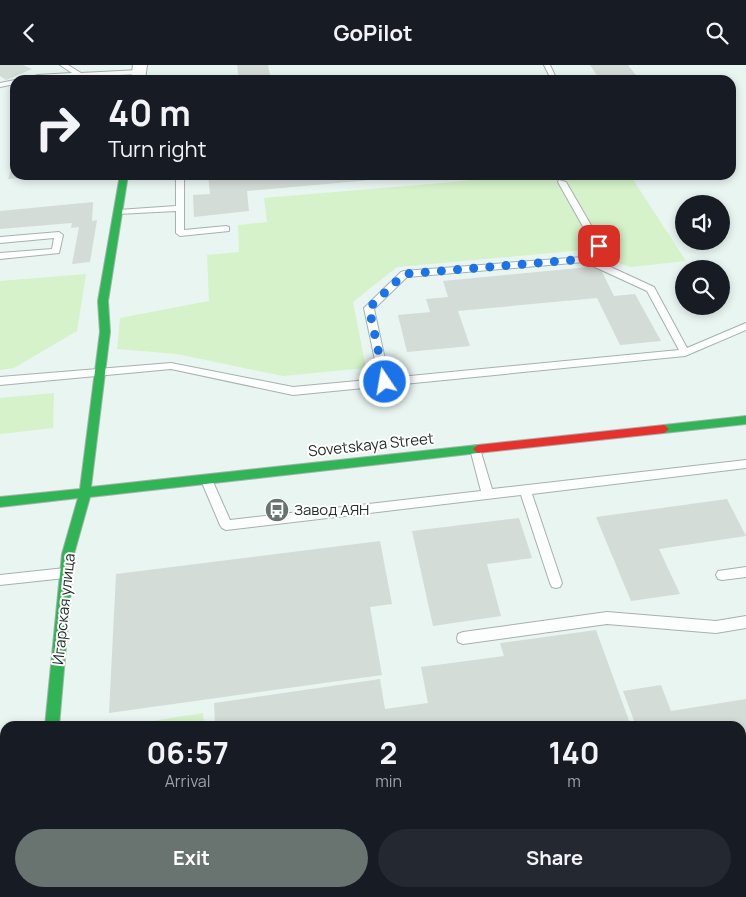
<!DOCTYPE html>
<html lang="en">
<head>
<meta charset="utf-8">
<style>
	body { margin:0; font-family:Manrope,sans-serif; background:#242831; color:#f1f3f6; height:100vh; display:flex; flex-direction:column; font-size:19px; white-space:nowrap }
	* { box-sizing:border-box; margin:0 }
	p { font-size:16px; color:#9ea1a6 }
	.icon { flex:none; width:28px; height:28px; fill:none; stroke:currentColor; stroke-width:2; stroke-linecap:round; stroke-linejoin:round }
	.map { position:relative; flex:1; overflow:hidden }
	.side { position:absolute; left:0px; top:656px; width:746px; height:176px; display:flex; flex-direction:column; background:#171b24; border-radius:15px 15px 0 0; box-shadow:0 2px 8px #0003 }
	.side>* { flex:none }
	.hud { position:absolute; left:10px; top:10px; width:726px; height:105px; border-radius:15px; box-shadow:0 2px 8px #0003; background:#171b24; color:#f1f3f6; overflow:hidden }
	.tools { position:absolute; left:675px; top:130px; display:grid; gap:10px }
	.tools a { display:grid; place-items:center; width:55px; height:55px; border-radius:50%; background:#171b24; box-shadow:0 2px 8px #0003; font-size:25px }
	.pin { position:absolute; display:grid; place-items:center; width:42px; height:42px; color:#fff; margin:-21px; border-radius:10px; box-shadow:0 2px 8px #0006 }
	.me { position:absolute; width:55px; margin:-28px; rotate:348deg; stroke-linejoin:round; filter:drop-shadow(0 0 4px #0008) }
	.turn { display:flex; align-items:center; gap:18px; height:105px; padding:0 15px; font-size:22px }
	.turn .icon { width:65px; height:65px; stroke-width:2.5 }
	.turn b { display:block; font-size:35px; line-height:42px }
	.eta { display:flex; justify-content:space-evenly; align-items:center; height:85px; text-align:center }
	.eta b { font-size:30px; font-weight:700; line-height:35px }
	.button { display:flex; gap:10px; margin-top:auto; padding:10px 15px }
	.button a { flex:1; height:58px; border-radius:30px; background:#697370; color:#fff; font-size:20px; font-weight:700; line-height:58px; text-align:center }
	.button a+a { background:#242831; color:#f1f3f6 }
	header { display:flex; justify-content:space-between; align-items:center; height:65px; padding:0 15px; background:#171b24; font-size:22px; font-weight:700 }
	.map>svg:first-child { display:block }
	.green { fill:#d5f2ca }
	.building { fill:#d4dcd8 }
	.lines { fill:none; stroke-linecap:round; stroke-linejoin:round }
	.lane-casing { stroke:#a7b1ad; stroke-width:2 }
	.street-casing { stroke:#a7b1ad; stroke-width:2 }
	.fast-casing { stroke:#a7b1ad; stroke-width:2 }
	.jam-casing { stroke:#a7b1ad; stroke-width:2 }
	.lane { fill:#fcfefd; fill-rule:evenodd }
	.street { fill:#fcfefd; fill-rule:evenodd }
	.fast { fill:#30b455; fill-rule:evenodd }
	.jam { fill:#e5322d; fill-rule:evenodd }
	.route { stroke:#1a73e8; stroke-width:9; stroke-dasharray:0 16.2 }
	.labels { text-anchor:middle; stroke-width:4; stroke-linejoin:round; paint-order:stroke }
	.street-label { font-size:15px; fill:#242d2a; stroke:#fff }
	.poi-label { font-size:15px; fill:#242d2a; stroke:#fff; text-anchor:start }
</style>
</head>
<body>
<header><svg class="icon" aria-label="back" viewBox="0 0 24 24"><path d="M15 5l-7 7 7 7"/></svg>GoPilot<svg class="icon" aria-label="search" viewBox="0 0 24 24"><circle cx="10" cy="10" r="6"/><path d="M15 15l6 6"/></svg></header>
<div class="map">
<svg width="746" height="832" viewBox="0 0 746 832">
	<rect width="100%" height="100%" fill="#e9f5f1"/>
	<path class="green" d="M566,110H630L686,196L630,202L584,185L397,202L353,237L366,303L283,311L177,289L117,284L120,253L209,236L207,190L239,187L238,160L267,157L264,133L500,113L532,115Z
		M86,209L77,266L14,303L0,305V216Z
		M54,328L53,363L0,369V333Z
		M203,648L204,661H120Z"/>
	<path class="building" d="M0,0H23L32,4L6,15L0,11Z
		M237,0H268L271,15H239Z
		M590,0H628L638,13L600,15Z
		M513,12L514,15H486V13Z
		M15,93V110L45,111L8,114Z
		M208,110H415V111L247,126L249,146L194,152L193,130L210,129Z
		M93,137L92,156L97,155L90,197L72,199L79,162L71,163L72,158L0,164V146Z
		M599,201L614,231L635,229L661,276L620,280L597,233L458,246L470,281L407,287L398,250L430,247L426,234L448,232L443,216Z
		M727,434L746,471L659,484L680,529L631,536L596,452Z
		M519,453L532,493L487,499L501,551L433,561L412,466Z
		M380,476L392,539L370,542L382,610L109,648L116,509Z
		M596,565L631,661H215L214,638L380,614L385,644L428,638L421,602L504,591L500,578Z
		M661,620L671,646L746,634V694L741,695V661H636L623,626Z
		M420,828H573L575,832H403Z"/>
	<g class="lines">
		<g class="lane-casing">
			<path id="lane" d="M60,0H68L81,8L139,5L142,7L139,9L20,15L38,10L72,8Z
				M544,0H550L557,15H536L550,12Z
				M15,15V19L0,22V18Z
				M176,110H184V165L226,161L229,162V166L180,171L176,168V146L118,149L114,147L118,145L176,141Z
				M559,115L566,117L603,181L591,193L654,222L687,283L746,258V265L685,291L293,330L171,304L0,320V312L171,298L293,322L379,314L364,243L401,207L404,206L583,192L594,181L558,117ZM584,197L647,226L679,285L389,313L374,244L407,212Z
				M59,167L63,170L59,188L0,194V188L52,184L54,173L0,178V172Z
				M475,380L480,384L492,424L746,395V403L532,429L562,518L560,522L556,523L552,522L550,518L521,430L226,465L222,463L220,460L200,413L202,410H210L230,455L481,426L470,384Z
				M746,502V512L722,515L718,514L716,510L718,506Z
				M65,503L69,504L71,508L69,512L65,513L0,520V510Z
				M607,547L716,556L746,551V563L716,568L607,559L463,579L458,577L457,573L458,569L463,567Z
				M77,828H118L116,832H75Z"/>
		</g>
		<g class="street-casing">
			<path id="street" d="M133,0H147L145,15H131Z
				M21,828H53V832H21Z"/>
		</g>
		<g class="fast-casing">
			<path id="fast" d="M120,110H128L108,236L110,267L91,422L478,380L483,384L478,388L90,432L74,489L59,661H45L62,489L78,433L0,442V432L80,424L100,267L98,236Z
				M746,351V359L664,368L659,364L664,360Z"/>
		</g>
		<g class="jam-casing">
			<path id="jam" d="M664,360L669,364L664,368L478,388L473,384L478,380Z"/>
		</g>
		<use href="#lane" class="lane"/>
		<use href="#street" class="street"/>
		<use href="#fast" class="fast"/>
		<use href="#jam" class="jam"/>
	</g>
	<g class="lines">
		<path class="route" d="M385,317L369,243L404,209L585,194L599,181"/>
	</g>
	<defs>
		<g id="bus-disc" transform="scale(1.25)"><circle r="9.5" fill="#697370" stroke="#fff"/><path d="M-5-6H5V4H4V6H2V4H-2V6H-4V4H-5ZM-3.5-4V0h7V-4ZM-3.5 1.2v1.5H-2V1.2ZM2 1.2v1.5H3.5V1.2Z" fill="#fff"/></g>
	</defs>
	<g fill-rule="evenodd">
		<use href="#bus-disc" x="277" y="445"/>
	</g>
	<g class="labels">
		<g class="street-label">
			<text transform="translate(371 380) rotate(-6)" y="5">Sovetskaya Street</text>
			<text transform="translate(64 544) rotate(-84)" y="5">Игарская улица</text>
		</g>
		<g class="poi-label">
			<text x="294" y="450">Завод АЯН</text>
		</g>
	</g>
</svg>
<div class="tools">
<a><svg class="icon" aria-label="sound" viewBox="0 0 24 24"><path d="M4 9h4l5-4v14l-5-4H4zM17 9q2 3 0 6"/></svg></a>
<a><svg class="icon" aria-label="search" viewBox="0 0 24 24"><circle cx="10" cy="10" r="6"/><path d="M15 15l6 6"/></svg></a>
</div>
<div class="pin" style="left:599px;top:181px;background:#d93025"><svg class="icon" aria-label="arrive" viewBox="0 0 24 24"><path d="M6 21V4h12l-3 4 3 4H6"/></svg></div>
<svg class="me" style="left:385px;top:317px" viewBox="-20 -20 40 40"><circle r="17" fill="#1a73e8" stroke="#fff" stroke-width="3"/><path d="M0-11L8 9 0 5-8 9z" fill="#fff"/></svg>
<div class="hud">
<div class="turn"><svg class="icon" aria-label="right" viewBox="0 0 24 24"><path d="M7 20v-9h11M14 6l5 5-5 5"/></svg><div><b>40 m</b>Turn right</div></div>
</div>
<section class="side">
<div class="eta">
<div><b>06:57</b><p>Arrival</p></div>
<div><b>2</b><p>min</p></div>
<div><b>140</b><p>m</p></div>
</div>
<div class="button"><a>Exit</a><a>Share</a></div>
</section>
</div>
</body>
</html>
